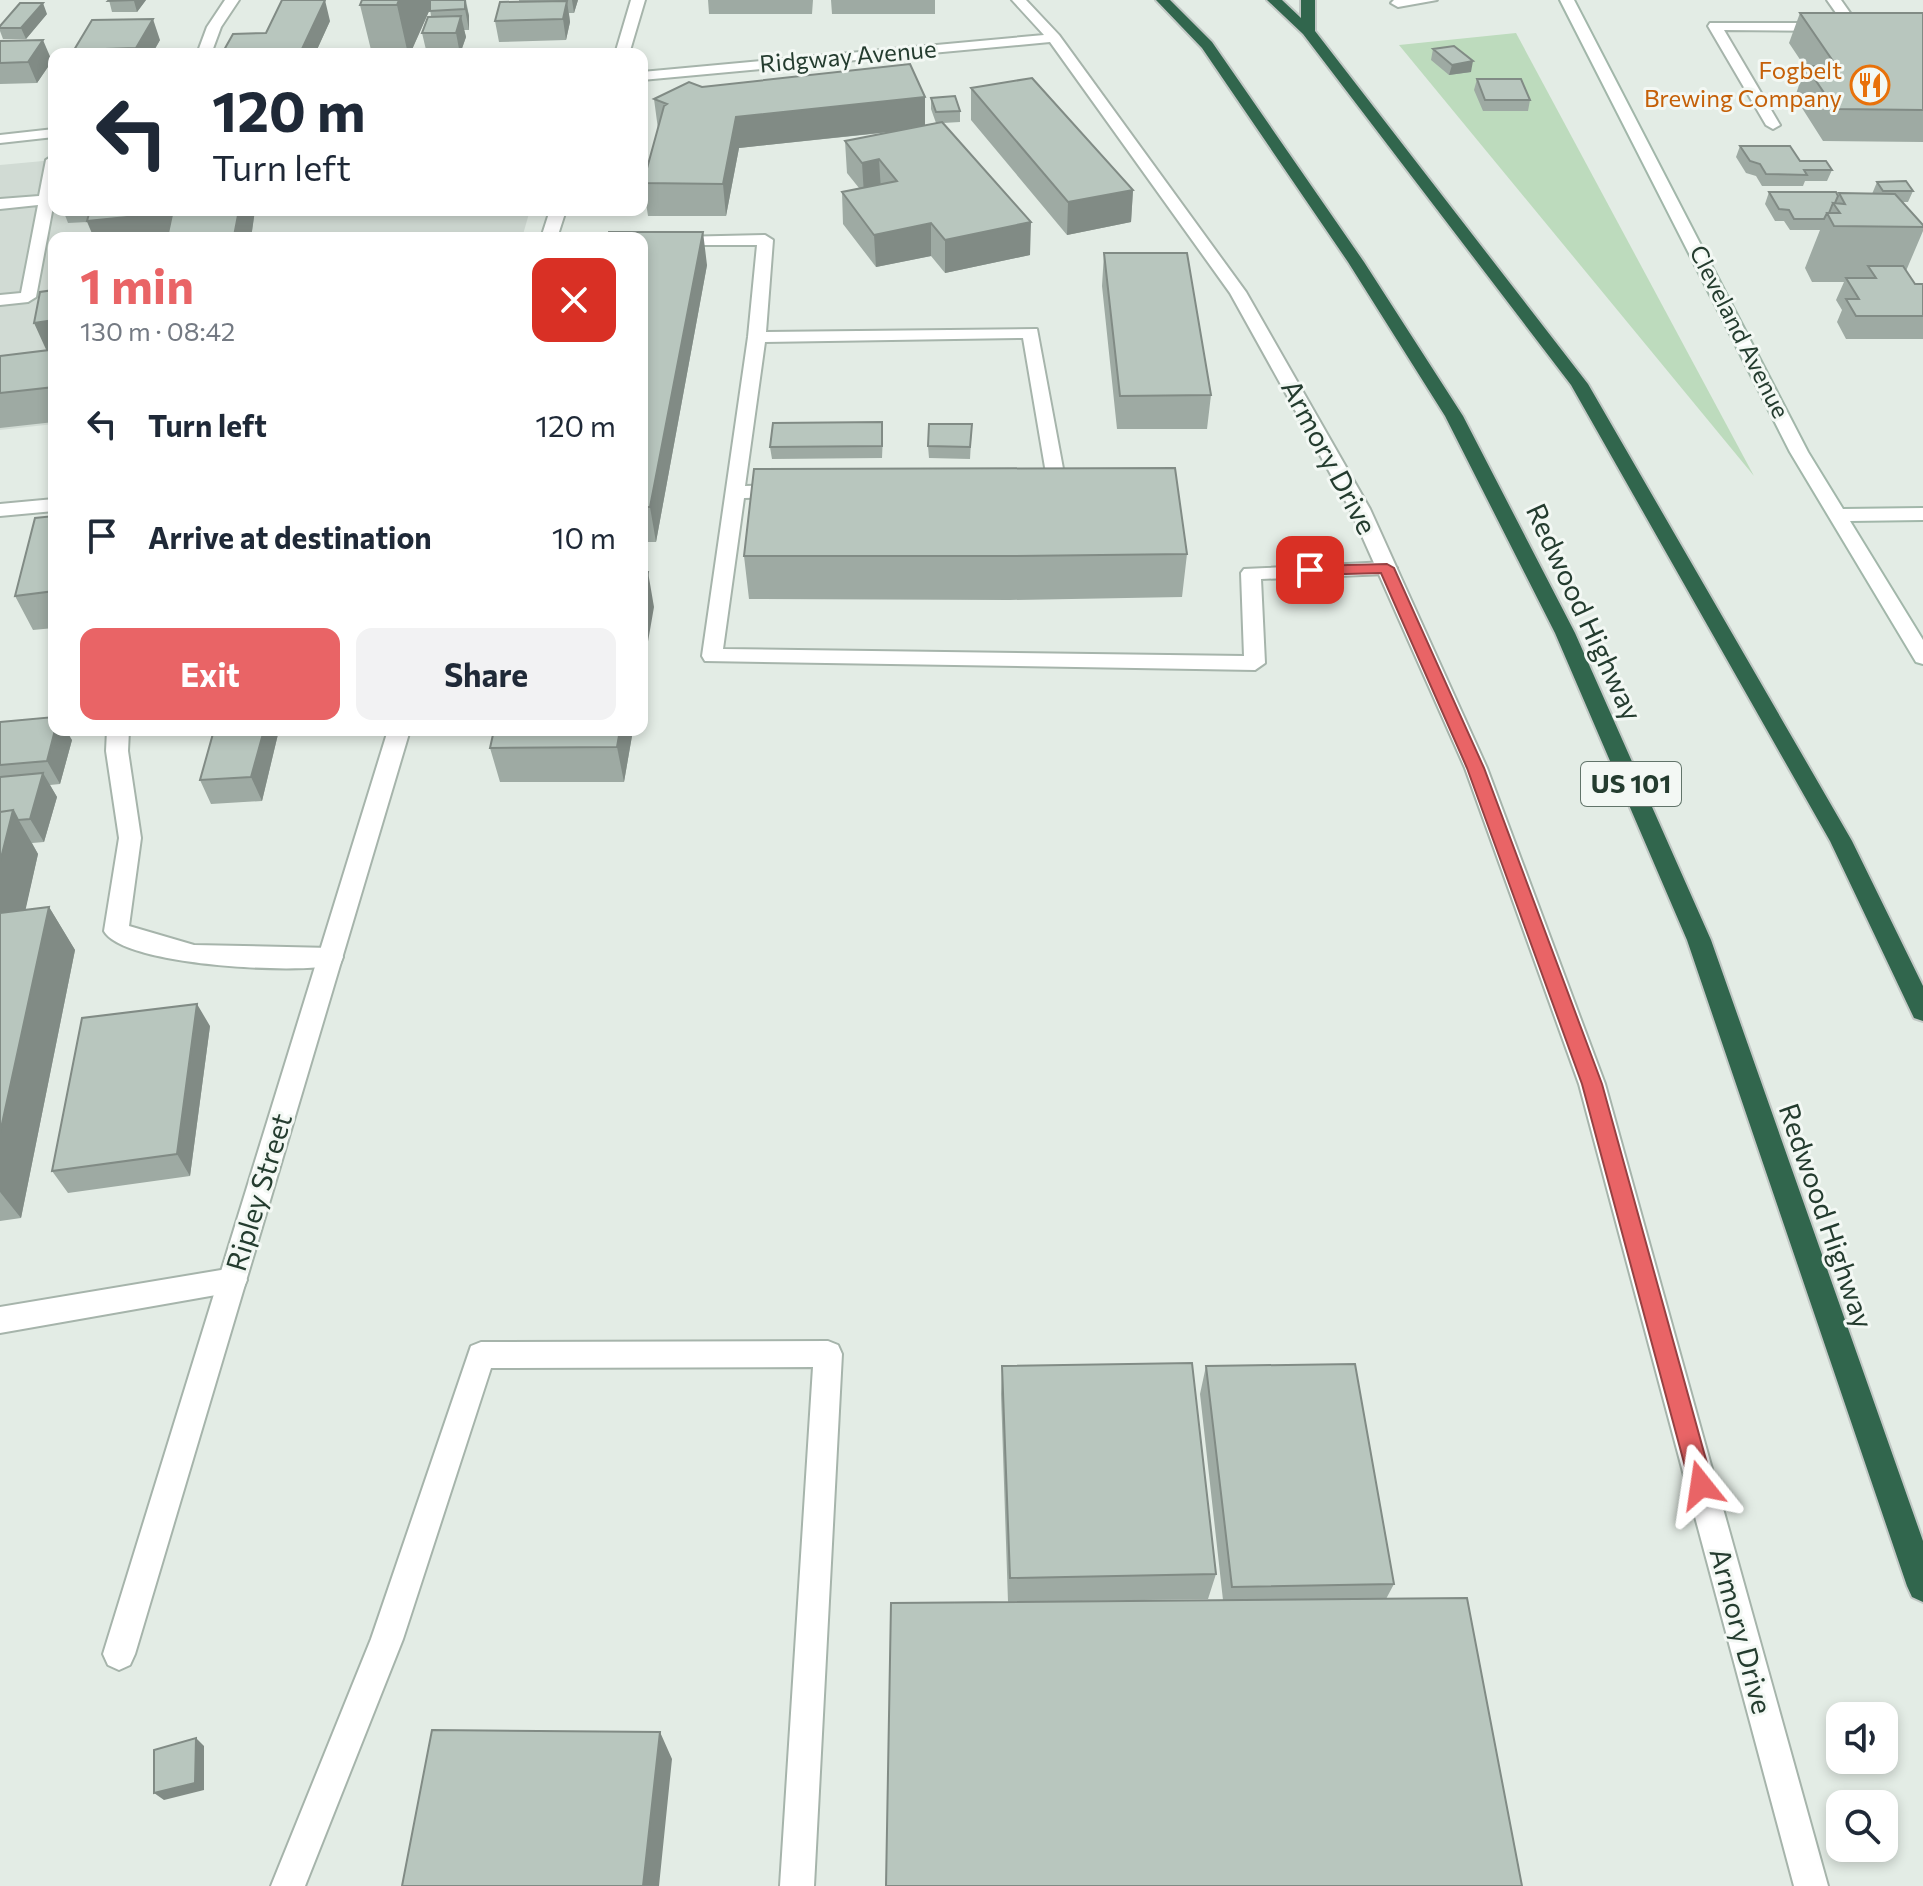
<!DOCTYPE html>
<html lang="en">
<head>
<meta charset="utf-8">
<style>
	body { margin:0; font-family:Commissioner,sans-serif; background:#f2f2f3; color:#1f2937; height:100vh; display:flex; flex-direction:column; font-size:30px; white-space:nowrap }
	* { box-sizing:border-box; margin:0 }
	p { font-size:26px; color:#747a83 }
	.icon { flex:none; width:44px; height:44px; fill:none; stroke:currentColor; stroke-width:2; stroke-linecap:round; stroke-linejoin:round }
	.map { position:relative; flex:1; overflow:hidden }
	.details { position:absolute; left:48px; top:232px; width:600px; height:504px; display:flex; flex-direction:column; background:#fff; border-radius:16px; box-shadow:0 4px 12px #0003 }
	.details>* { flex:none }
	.hud { position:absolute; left:48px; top:48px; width:600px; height:168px; border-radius:16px; box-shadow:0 4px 12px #0003; background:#fff; color:#1f2937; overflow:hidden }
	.tools { position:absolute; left:1826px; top:1702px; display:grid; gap:16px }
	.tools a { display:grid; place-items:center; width:72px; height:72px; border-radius:16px; background:#fff; box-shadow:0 4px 12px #0003; font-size:40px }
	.pin { position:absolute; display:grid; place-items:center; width:68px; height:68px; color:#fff; margin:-34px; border-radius:16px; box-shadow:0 4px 12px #0006 }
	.me { position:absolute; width:88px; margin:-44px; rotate:345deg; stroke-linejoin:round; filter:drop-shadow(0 0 6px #0008) }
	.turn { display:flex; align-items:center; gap:28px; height:168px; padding:0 32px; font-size:36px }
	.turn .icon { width:104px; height:104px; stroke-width:2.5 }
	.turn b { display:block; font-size:56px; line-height:68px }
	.round { display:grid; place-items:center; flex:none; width:84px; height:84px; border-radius:16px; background:#f2f2f3 }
	.head { display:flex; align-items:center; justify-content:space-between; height:136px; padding:0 32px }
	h1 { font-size:48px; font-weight:700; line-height:60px; color:#e96466 }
	.cta { display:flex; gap:16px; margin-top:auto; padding:16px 32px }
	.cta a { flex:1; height:92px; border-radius:16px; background:#e96466; color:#fff; font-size:32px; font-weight:700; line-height:92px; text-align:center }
	.cta a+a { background:#f2f2f3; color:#1f2937 }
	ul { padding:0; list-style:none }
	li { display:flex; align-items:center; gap:24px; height:112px; padding:0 32px }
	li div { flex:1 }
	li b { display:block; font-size:30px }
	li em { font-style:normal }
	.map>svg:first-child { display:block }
	.built { fill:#d1dbd4 }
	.green { fill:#bddbbd }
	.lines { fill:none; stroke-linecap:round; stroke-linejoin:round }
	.lane-casing { stroke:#a6b4ab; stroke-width:4 }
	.street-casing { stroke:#a6b4ab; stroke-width:4 }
	.secondary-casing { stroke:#a2b7aa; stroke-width:4 }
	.highway-casing { stroke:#c2c8c5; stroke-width:4 }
	.lane { fill:#fff; fill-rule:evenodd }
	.street { fill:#fff; fill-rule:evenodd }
	.secondary { fill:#fff; fill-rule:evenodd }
	.highway { fill:#31664d; fill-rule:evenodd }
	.wall { fill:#9eaaa3 }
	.shaded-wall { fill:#818b85 }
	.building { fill:#b8c6be; stroke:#818b85; stroke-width:2 }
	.route { fill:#e96466; stroke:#974142; stroke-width:2 }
	.labels { text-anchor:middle; stroke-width:6; stroke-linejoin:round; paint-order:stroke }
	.far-street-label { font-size:24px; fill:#243c2f; stroke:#f3f8f4 }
	.far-food-label { font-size:24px; fill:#c56008; stroke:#f3f8f4; text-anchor:end }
	.shield { fill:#f3f8f4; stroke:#62746a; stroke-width:2 }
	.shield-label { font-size:26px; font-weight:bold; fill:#243c2f }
	.street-label { font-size:28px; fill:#243c2f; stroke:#f3f8f4 }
</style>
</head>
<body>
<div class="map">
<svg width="1923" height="1886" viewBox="0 0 1923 1886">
	<rect width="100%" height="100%" fill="#e3ece5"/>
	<path class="built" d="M54,160V210H530L522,238H54V424L0,430V165Z"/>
	<path class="green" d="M1516,33L1754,476L1399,45Z"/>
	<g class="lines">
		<g class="lane-casing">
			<path id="lane" d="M225,0H239L221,27L211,54H197L207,27Z
				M1827,0H1841L1860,27L1858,30H1848Z
				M1710,23H1829L1836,27L1829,31L1724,30L1780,125L1773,129L1766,125L1708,26Z
				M54,155V201L36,297L28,302L0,305V295L21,293L38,205L0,209V199L39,196L46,160Z
				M765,235L773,240L766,332L1037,329L1067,490L1058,496L1042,494L1040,490L1048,485L1023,338L765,342L745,486L784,485L793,491L784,497L744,498L723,649L1244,656L1241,573L1244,569L1387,562L1397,568L1387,574L1261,579L1265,663L1255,670L705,661L702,656L748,337L757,245H642V238H635Z
				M54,499V511L0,516V504Z
				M107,730H129L128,751L141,838L129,926L194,945L331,948L340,950L343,957L340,964C303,975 123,966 104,931L119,838L106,751Z
				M233,1268L243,1271L247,1280L243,1289L233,1292L0,1333V1307Z
				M828,1341L838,1345L842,1354L814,1886H780L813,1367L491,1368L403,1639L305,1886H271L371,1639L471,1346L481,1342Z"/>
		</g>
		<g class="street-casing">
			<path id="street" d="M631,0H645L629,54H615Z
				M1012,0H1026L1059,35L1246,292L1370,509L1487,768L1605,1084L1828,1886H1794L1579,1084L1465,768L1350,509L1230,293L1050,42L642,80V72L1044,35Z
				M1394,0H1437L1398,7L1391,3Z
				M54,129V137L0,143V135Z
				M550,210H566L557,238H541Z
				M388,730H410L135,1654L130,1665L119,1670L108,1665L103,1654Z"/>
		</g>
		<g class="secondary-casing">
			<path id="secondary" d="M1560,0H1574L1808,452L1843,509L1923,508V520L1850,521L1923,640V664L1916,662L1790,452Z"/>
		</g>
		<g class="highway-casing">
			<path id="highway" d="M1156,0H1170L1212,42L1364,262L1463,416L1575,633L1711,940L1923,1541V1602L1912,1597L1907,1586L1687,940L1555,633L1445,416L1348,262L1202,48Z
				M1267,0H1282L1301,18V0H1315V31L1588,384L1852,841L1923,986V1021L1914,1018L1830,841L1571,385L1303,34Z"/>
		</g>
		<use href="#lane" class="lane"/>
		<use href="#street" class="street"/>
		<use href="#secondary" class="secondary"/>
		<use href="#highway" class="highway"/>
	</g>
	<path class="wall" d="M109,0H146L137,12H112Z
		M466,0L469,16V30H464L466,37L460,54H427L422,33L431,16L430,9L410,54H372L360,5Z
		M519,0H578L574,13H569L570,22L566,40L499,42L495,21L519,2Z
		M708,0H813L812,14H709Z
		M831,0H935V14H832Z
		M1800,13H1923V142L1823,141L1795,97L1805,67L1789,43Z
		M47,14L26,39H3L0,31V26Z
		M330,21L315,54H225L224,50L266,33Z
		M160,40L152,54H75L74,50Z
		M0,41L52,61L37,83L0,84Z
		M1433,49L1471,72L1449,75L1431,60Z
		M1477,79L1530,100L1528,111H1483L1474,90Z
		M702,87L925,97V125L936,123L931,109V98L960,111V122L943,123L1030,255L945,273L931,256L876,267L843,224L842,192L859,188L847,173L845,141L891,132L739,148L726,216H648L643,183L658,129L654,99Z
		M971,88L1133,190L1131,222L1067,235L971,120Z
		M1740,146L1800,161L1832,170L1827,181H1805L1803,186H1762L1756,176L1746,173L1736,157Z
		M1877,182L1913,191L1908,202H1903L1923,225V231L1906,271L1915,284H1923V339H1846L1837,322L1842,310L1836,300L1844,282H1812L1805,268L1820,230H1790L1784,221H1775L1765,204L1769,192L1838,196L1839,193L1872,194Z
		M63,210H255L251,238L169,232L152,234V238H94L87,222L68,223Z
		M642,238L707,265L656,542H642Z
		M1104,253L1211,395L1207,429H1117L1102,286Z
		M54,290V422L0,428V356L46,350Z
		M972,424L970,459L929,458L928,446Z
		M883,434L882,458L772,459L770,447Z
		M54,516V628L33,630L15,596Z
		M1187,554L1182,597L1010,600L749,599L744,556Z
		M0,722L72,740L60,784L50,785L57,797L44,842L32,843L38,854L25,910L49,907L75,950L21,1218L0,1221Z
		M214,730H279L262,801L211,804L200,780Z
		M494,730H633L624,782H500L490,748Z
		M210,1026L190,1176L68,1193L52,1171Z
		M1002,1366L1216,1574L1208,1599L1078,1601L1223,1600L1200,1394L1206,1366L1394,1584L1386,1599L1008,1602L1001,1394Z"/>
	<path class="shaded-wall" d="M135,0H146L137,12L134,1Z
		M325,0L330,21L315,54H303L302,49Z
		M399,0H434L410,54H408L397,5Z
		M465,0L469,16V30L465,9Z
		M572,0H578L574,13Z
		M567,1L570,22L566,40L563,19Z
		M43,3L47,14L26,39L21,28Z
		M461,16L466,37L460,54L456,33Z
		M153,19L160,40L152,54H138L136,48Z
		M43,40L52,61L37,83L28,62Z
		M1473,61L1471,72L1449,75L1452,65Z
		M925,97V128L739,148L726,216L723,184L736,117Z
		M879,159L881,191L864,195L862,163Z
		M1133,190L1131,222L1067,235L1068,202Z
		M139,210H228L233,225L152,234V238H94L87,221Z
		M239,210H255L251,238H225Z
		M1031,222L1030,255L945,273V240Z
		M931,223V256L876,267L874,235Z
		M703,232L707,265L656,542L650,507Z
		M54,320V356H49L34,323Z
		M648,572L654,607L642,676V606Z
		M55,730H66L72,740L60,784L47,761Z
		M264,730H279L262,801L251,777Z
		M620,730H633L624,782L617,747Z
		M43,773L57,797L44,842L30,819Z
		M13,810L38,854L15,957L0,934V862Z
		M49,907L75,950L21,1218L0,1192V1133Z
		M197,1004L210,1026L190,1176L177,1154Z
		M660,1732L672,1759L659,1886H643Z
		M196,1738L204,1746V1790L164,1800L154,1793Z"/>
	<path class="building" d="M109,0H135L108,1Z
		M282,0H325L302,49L224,50L233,34L266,33Z
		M362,0H399L397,5H360Z
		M430,0H465V9L430,11Z
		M567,1L563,19L495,21L500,2Z
		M20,3H43L21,28H0V26Z
		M1800,13H1923V110L1835,109L1806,66L1837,67Z
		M461,16L456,33H422L428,17Z
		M153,19L136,48L74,50L92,20Z
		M43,40L28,62L0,63V41Z
		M1454,46L1473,61L1452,65L1433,49Z
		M910,64L925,97L736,117L723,184L643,183L664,106L667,104L654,99L689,82L702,87Z
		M1032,78L1133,190L1068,202L971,88Z
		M1477,79H1521L1530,100H1485Z
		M955,96L960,111L936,112L931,98Z
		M942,122L1031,222L945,240L931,223L874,235L842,192L897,181L879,159L862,163L845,141Z
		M1740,146H1790L1800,161H1826L1832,170H1804L1807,175L1766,174L1760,164L1750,161Z
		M1906,181L1913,191H1883L1877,182Z
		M1769,192H1836L1838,196L1835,203H1833L1829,213H1827L1824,219H1794L1789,210L1779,209Z
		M1839,193L1895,194L1923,225V227L1834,226L1827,213H1840L1833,203L1845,204Z
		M90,210H139L137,216L87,221Z
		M173,210H239L234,236L225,238H167Z
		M609,232H703L650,507H642V238H608Z
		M1104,253H1187L1211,395L1120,396Z
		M1868,266H1903L1915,284H1923V316H1856L1846,299H1859L1846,278H1876Z
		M54,290V320L34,323L40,292Z
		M54,343V387L0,393V356L49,350L51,344Z
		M882,422V446L770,447L773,423Z
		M929,424H972L970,447L928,446Z
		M1175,468L1187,554L1012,556H744L754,469Z
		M54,516V591L15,596L35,518Z
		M642,572H648L642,606Z
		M54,717V730H55L47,761L0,765V722Z
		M214,730H264L251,777L200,780Z
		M494,730H620L617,747L490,748Z
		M43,773L30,819L18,820L13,810L0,812V777Z
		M13,810L0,862V812Z
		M49,907L0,1133V913Z
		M197,1004L177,1154L52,1171L82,1018Z
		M1192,1363L1216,1574L1010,1578L1002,1366Z
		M1355,1364L1394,1584L1232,1587L1206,1366Z
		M1467,1598L1522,1886H886L891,1603Z
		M432,1730L660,1732L643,1886H402Z
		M196,1738L195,1783L154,1793V1750Z"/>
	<path class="route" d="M1387,564L1394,568L1484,768L1602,1084L1713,1485L1710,1493L1701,1496L1693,1493L1690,1485L1582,1084L1467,768L1381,573L1310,575L1302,570L1310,566Z"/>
	<defs>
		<g id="restaurant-ring" transform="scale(2)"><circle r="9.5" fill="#f3f8f4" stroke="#e8710a" stroke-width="1.5"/><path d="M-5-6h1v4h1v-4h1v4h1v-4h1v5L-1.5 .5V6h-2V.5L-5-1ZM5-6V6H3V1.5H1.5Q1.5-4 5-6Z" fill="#e8710a"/></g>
	</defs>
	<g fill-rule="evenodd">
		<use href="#restaurant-ring" x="1870" y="85"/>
	</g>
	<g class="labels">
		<g class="far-street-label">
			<text transform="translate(848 57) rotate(-5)" y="8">Ridgway Avenue</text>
			<text transform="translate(1739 332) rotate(63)" y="8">Cleveland Avenue</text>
		</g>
		<g class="far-food-label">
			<text x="1842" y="79">Fogbelt<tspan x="1842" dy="28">Brewing Company</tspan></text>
		</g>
		<rect class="shield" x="1581" y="762" width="100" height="44" rx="6"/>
		<g class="shield-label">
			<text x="1631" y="793">US 101</text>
		</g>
		<g class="street-label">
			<text transform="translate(1329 457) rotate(62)" y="10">Armory Drive</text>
			<text transform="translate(1584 612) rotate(65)" y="10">Redwood Highway</text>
			<text transform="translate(259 1192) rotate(-73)" y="10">Ripley Street</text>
			<text transform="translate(1826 1216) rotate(71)" y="10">Redwood Highway</text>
			<text transform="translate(1741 1631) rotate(75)" y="10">Armory Drive</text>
		</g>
	</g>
</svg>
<div class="tools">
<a><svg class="icon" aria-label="sound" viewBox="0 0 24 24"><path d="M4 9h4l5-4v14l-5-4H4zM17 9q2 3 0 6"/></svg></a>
<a><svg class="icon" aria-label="search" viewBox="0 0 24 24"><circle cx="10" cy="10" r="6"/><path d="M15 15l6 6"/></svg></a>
</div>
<div class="pin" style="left:1310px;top:570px;background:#d93025"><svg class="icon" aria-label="arrive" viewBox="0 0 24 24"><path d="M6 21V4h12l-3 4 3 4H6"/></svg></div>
<svg class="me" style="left:1701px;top:1485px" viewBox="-20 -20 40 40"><path d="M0-17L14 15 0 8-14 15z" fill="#e96466" stroke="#fff" stroke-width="4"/></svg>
<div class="hud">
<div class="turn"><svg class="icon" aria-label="left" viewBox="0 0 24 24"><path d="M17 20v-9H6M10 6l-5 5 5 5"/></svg><div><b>120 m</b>Turn left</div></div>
</div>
<section class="details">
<div class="head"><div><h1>1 min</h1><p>130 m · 08:42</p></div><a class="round" style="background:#d93025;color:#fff"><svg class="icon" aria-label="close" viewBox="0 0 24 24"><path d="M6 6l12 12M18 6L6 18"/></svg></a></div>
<ul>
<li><svg class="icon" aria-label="left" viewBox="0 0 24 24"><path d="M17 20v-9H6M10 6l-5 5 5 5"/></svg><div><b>Turn left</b></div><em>120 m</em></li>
<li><svg class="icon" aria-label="arrive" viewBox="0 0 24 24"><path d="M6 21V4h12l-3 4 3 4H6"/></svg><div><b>Arrive at destination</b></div><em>10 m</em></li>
</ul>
<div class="cta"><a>Exit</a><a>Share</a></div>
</section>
</div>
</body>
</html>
